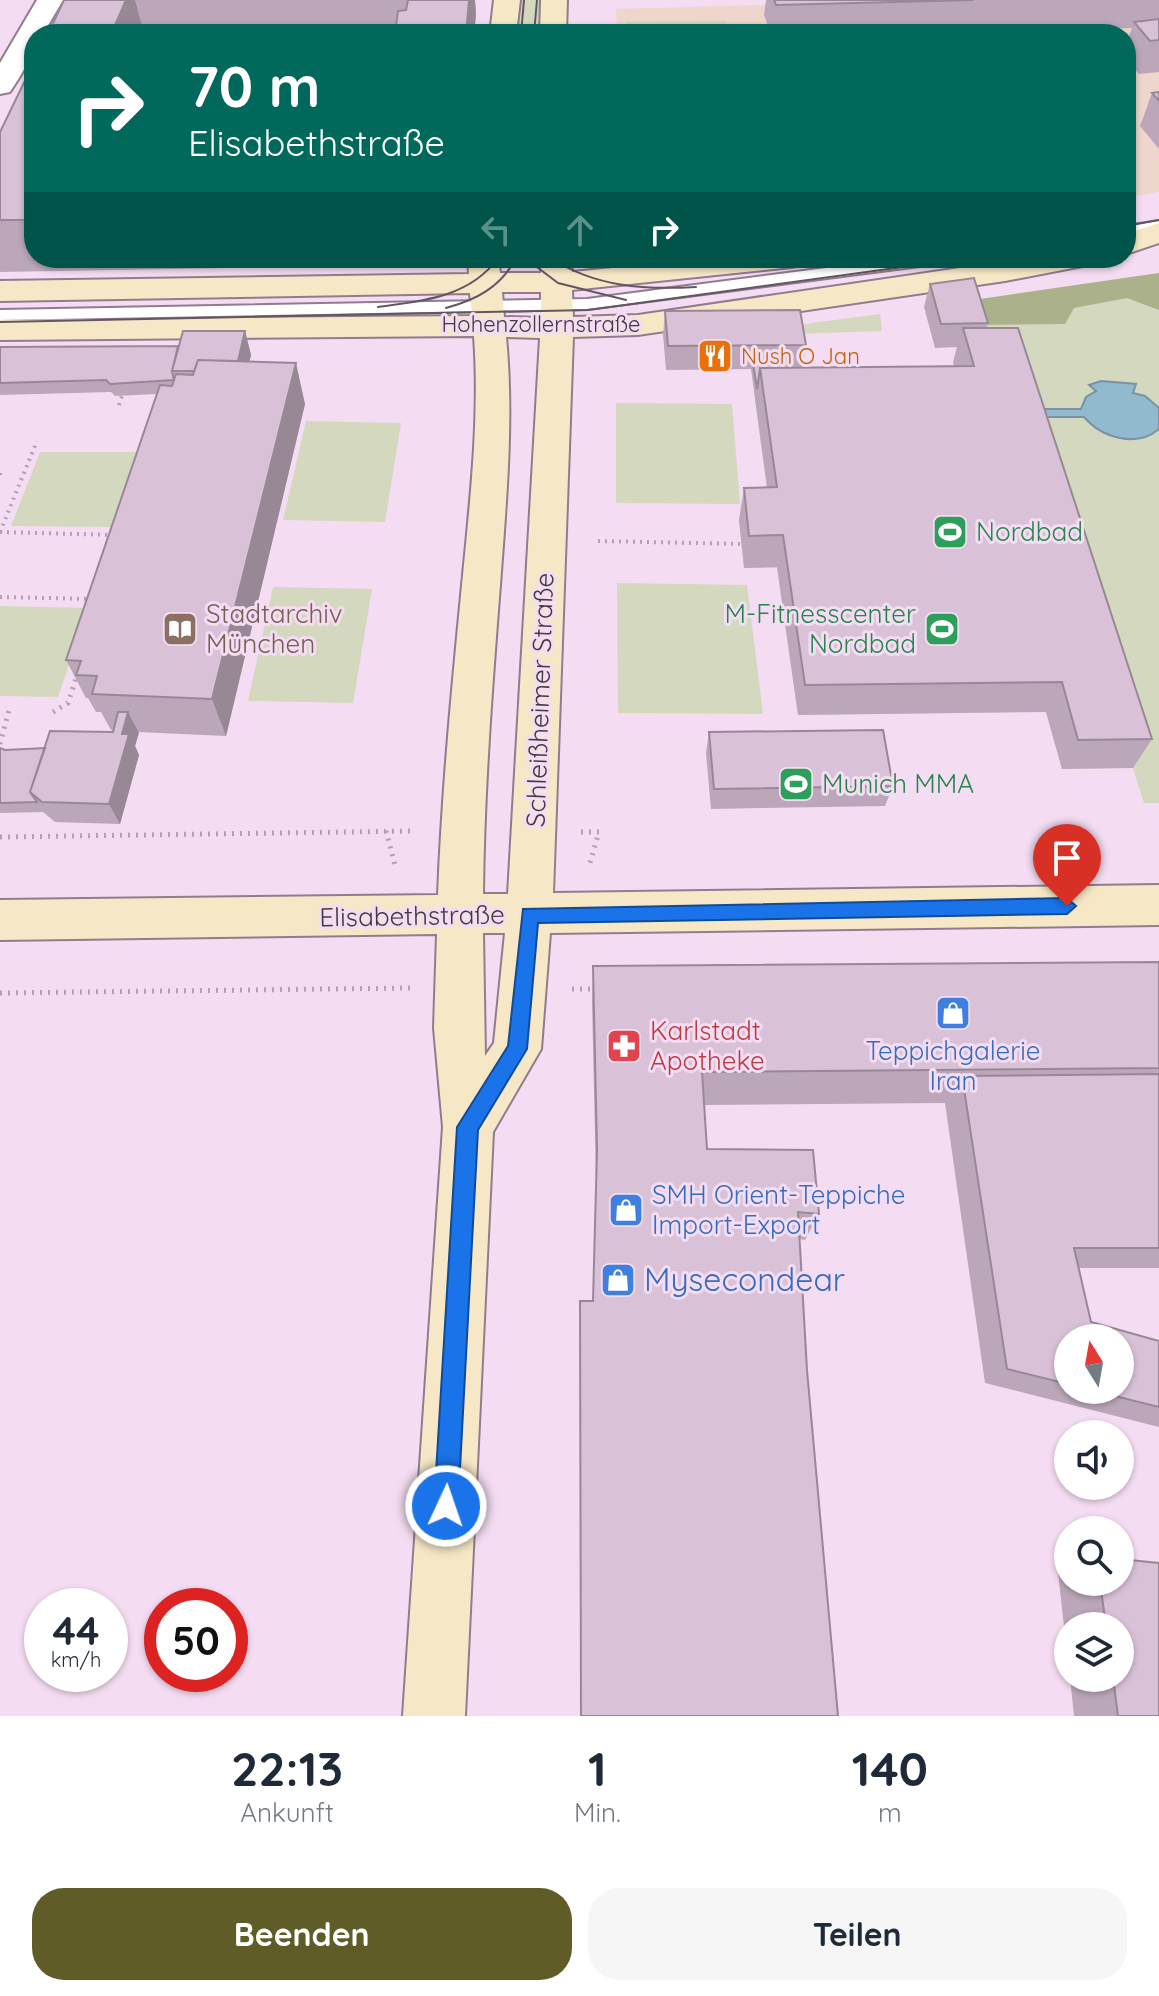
<!DOCTYPE html>
<html lang="de">
<head>
<meta charset="utf-8">
<style>
	body { margin:0; font-family:Quicksand,sans-serif; background:#f6f6f7; color:#1f2937; height:100vh; display:flex; flex-direction:column; font-size:30px; white-space:nowrap }
	* { box-sizing:border-box; margin:0 }
	p { font-size:26px; color:#747a83 }
	.icon { flex:none; width:44px; height:44px; fill:none; stroke:currentColor; stroke-width:2; stroke-linecap:round; stroke-linejoin:round }
	.map { position:relative; height:1716px; overflow:hidden }
	.drawer { display:flex; flex-direction:column; background:#fff; flex:1 }
	.drawer>* { flex:none }
	.top-card { position:absolute; left:24px; top:24px; width:1112px; height:244px; border-radius:32px; box-shadow:0 2px 6px #0004; background:#00695c; color:#fff; overflow:hidden }
	.needle { width:52px; rotate:349deg }
	.buttons { position:absolute; left:1054px; top:1324px; display:grid; gap:16px }
	.buttons a { display:grid; place-items:center; width:80px; height:80px; border-radius:50%; background:#fff; box-shadow:0 2px 6px #0004; font-size:40px }
	.speed { position:absolute; left:24px; top:1588px; display:flex; gap:16px; font-size:40px; font-weight:700; text-align:center }
	.speed>* { display:grid; place-content:center; width:104px; height:104px; border-radius:50%; background:#fff; box-shadow:0 2px 6px #0004; line-height:1 }
	.speed small { font-size:20px; font-weight:400 }
	.speed .limit { border:12px solid #d22; background:#fff; color:#111 }
	.pin { position:absolute; display:grid; place-items:center; width:68px; height:68px; color:#fff; margin:-82px -34px; border-radius:50% 50% 50% 0; rotate:-45deg; box-shadow:0 0 8px #0007 }
	.pin .icon { rotate:45deg }
	.me { position:absolute; width:88px; margin:-44px; rotate:3deg; stroke-linejoin:round; filter:drop-shadow(0 0 6px #0008) }
	.turn { display:flex; align-items:center; gap:28px; height:168px; padding:0 32px; font-size:36px }
	.turn .icon { width:104px; height:104px; stroke-width:2.5 }
	.turn b { display:block; font-size:56px; line-height:68px }
	.lanes { display:flex; align-items:center; height:76px; padding:0 32px; background:#0003; justify-content:center; gap:40px; direction:ltr }
	.lanes .off { opacity:.35 }
	.eta { display:flex; justify-content:space-evenly; align-items:center; height:136px; text-align:center }
	.eta b { font-size:48px; font-weight:700; line-height:56px }
	.action { display:flex; gap:16px; margin-top:auto; padding:16px 32px }
	.action a { flex:1; height:92px; border-radius:32px; background:#605c28; color:#fff; font-size:32px; font-weight:700; line-height:92px; text-align:center }
	.action a+a { background:#f6f6f7; color:#1f2937 }
	.map>svg:first-child { display:block }
	.education { fill:#eed6cc }
	.green { fill:#d3d8be }
	.forest { fill:#aab18b }
	.water { fill:#91bacf; stroke:#7993a4; stroke-width:2 }
	.lines { fill:none; stroke-linecap:round; stroke-linejoin:round }
	.lane-casing { stroke:#917c8f; stroke-width:4 }
	.street-casing { stroke:#917c8f; stroke-width:4 }
	.secondary-casing { stroke:#917c8f; stroke-width:4 }
	.path-far1 { stroke:#b3a1b2; stroke-width:4; stroke-dasharray:2 5; stroke-linecap:butt }
	.path { stroke:#b3a1b2; stroke-width:5; stroke-dasharray:2 6; stroke-linecap:butt }
	.lane { fill:#fff; fill-rule:evenodd }
	.street { fill:#fff; fill-rule:evenodd }
	.secondary { fill:#f6e8c6; fill-rule:evenodd }
	.tram { stroke:#625661; stroke-width:2 }
	.wall { fill:#bba7b9; fill-rule:evenodd }
	.shaded-wall { fill:#988896 }
	.building { fill:#d9c2d7; stroke:#988896; stroke-width:2 }
	.route { fill:#1a73e8; stroke:#114b97; stroke-width:2 }
	.labels { text-anchor:middle; stroke-width:6; stroke-linejoin:round; paint-order:stroke }
	.far-street-label { font-size:22px; fill:#423941; stroke:#f4ddf2 }
	.far-food-label { font-size:22px; fill:#c56008; stroke:#f4ddf2; text-anchor:start }
	.leisure-label { font-size:26px; fill:#27864d; stroke:#f4ddf2; text-anchor:start }
	.education-label { font-size:26px; fill:#785e54; stroke:#f4ddf2; text-anchor:start }
	.street-label { font-size:26px; fill:#423941; stroke:#f4ddf2 }
	.health-label { font-size:26px; fill:#be3a42; stroke:#f4ddf2; text-anchor:start }
	.shop-label { font-size:26px; fill:#366cbe; stroke:#f4ddf2 }
	.near-shop-label { font-size:32px; fill:#366cbe; stroke:#f4ddf2; text-anchor:start }
</style>
</head>
<body>
<div class="map">
<svg width="1159" height="1716" viewBox="0 0 1159 1716">
	<rect width="100%" height="100%" fill="#f4ddf2"/>
	<path class="education" d="M929,0H1159V192L1135,196L1126,186V34H617L616,9Z"/>
	<path class="green" d="M519,0H546L545,34H516Z
		M726,21L729,34H627L626,22Z
		M1159,273V803H1144L1133,768L1062,769L1046,712L798,715L777,568H744L739,520L771,519L755,401L963,399L953,362L985,361L967,301Z
		M880,314L882,331L796,334L774,328Z
		M616,403L732,404L740,504L616,503Z
		M306,421L401,423L385,522L283,520Z
		M40,452H140L115,527L11,526Z
		M617,583L747,585L763,714L618,713Z
		M273,587L372,589L353,703L248,701Z
		M0,606L88,608L58,697L0,696Z"/>
	<path class="forest" d="M1159,273V310L1127,298L1074,308L1065,324L974,325L967,301Z"/>
	<path class="water" d="M1101,381L1136,384L1133,393L1145,396L1159,408V429C1137,448 1102,438 1084,417H1024L1022,409H1081L1086,397L1096,391L1089,385Z"/>
	<g class="lines">
		<g class="lane-casing">
			<path id="lane" d="M1159,221V231L1126,236V226Z
				M904,258H951L943,263L587,309L0,320V310L587,299Z"/>
		</g>
		<g class="street-casing">
			<path id="street" d="M37,0H63L43,34H34C34,56 22,74 10,92L0,94V63Z"/>
		</g>
		<g class="secondary-casing">
			<path id="secondary" d="M494,0H520L516,34H490Z
				M541,0H567L566,34H540Z
				M1159,223V243L1126,254V234Z
				M468,258H498L500,273H541V258H571L572,272L714,258H807L803,265L792,267L572,290L573,317L638,315L1029,258H1092L1088,265L1005,281L638,335L573,337L553,893L1159,885V925L550,933L541,1049L493,1132L465,1716H403L443,1127L434,1028L437,934L0,940V900L438,895C442,791 452,688 462,585C470,502 480,419 474,336L0,340V320L472,316L470,293L0,301V281L469,274ZM502,292H541V318L504,317ZM506,337L540,338L508,894H483C484,791 492,688 500,585C506,503 514,419 506,337ZM483,933H505L494,1043L485,1056Z"/>
		</g>
		<path class="path-far1" d="M119,405L122,396
			M0,473V480
			M0,532L115,535
			M0,532L37,441
			M598,541L742,544
			M0,597L92,599"/>
		<path class="path" d="M53,712L68,703L77,675
			M0,744L9,710
			M386,831L396,869
			M581,832H599L589,866
			M0,837L415,831
			M572,989H598
			M0,993L410,988"/>
		<use href="#lane" class="lane"/>
		<use href="#street" class="street"/>
		<use href="#secondary" class="secondary"/>
		<path class="tram" d="M521,34L524,0
			M534,34L537,0
			M1126,226L1159,220
			M525,258L558,283L626,300
			M550,258C596,287 643,290 696,287
			M378,307C423,301 470,297 498,258
			M446,308C476,300 501,287 516,258
			M0,322L588,310L969,258"/>
	</g>
	<path class="wall" d="M64,0H475L476,15L474,34H48Z
		M766,0H1159V72L1139,74L1126,59V44L1132,28L914,34H771L764,15Z
		M34,62V258H455V264L0,272V132Z
		M1159,92V149L1140,126L1152,93Z
		M930,284L988,323L986,328L1152,739L1133,768L1062,769L1046,712L798,715L777,567L744,568L739,520L744,488L767,487L751,369L666,370L663,335L665,311L806,345L802,367L954,366L953,362L957,347L935,348L924,307Z
		M245,331L251,355L249,362L305,404L226,736L138,732L135,746L139,755L120,824L55,822L43,812L0,813V748L5,750L45,748L113,732V730H111L101,712H96L88,698H86L66,660L157,394L115,396L111,392L0,395V347L178,346Z
		M709,732L893,786L885,806L711,809L706,753Z
		M1159,962V1268H1079L1091,1322L1159,1341V1427L985,1383L945,1103L704,1105L707,1149L819,1214L805,1240L800,1239L593,1301L596,1179L592,1003L593,966ZM1068,1338L1120,1390H1068Z
		M1068,1562V1582H1120L1159,1716H1074L1070,1678H1120V1626H1068V1663L1057,1563Z"/>
	<path class="shaded-wall" d="M115,0H135L144,34H118L115,25Z
		M469,0H475L476,15L474,34H466Z
		M245,331L251,355L242,394L235,371Z
		M296,363L305,404L226,736L212,699Z
		M128,712L139,733L135,746L139,755L120,824L109,804L122,734Z"/>
	<path class="building" d="M64,0H126L115,25H127L123,34H48Z
		M408,0H469L466,34L395,33L398,11L406,10Z
		M774,0H973L776,5Z
		M1159,19V40L1150,41L1134,22Z
		M255,31H290L289,34H254Z
		M34,62V183L33,186H34V220H0V132Z
		M1159,92V101L1152,93Z
		M974,278L988,323L941,324L930,284Z
		M800,310L806,345L668,346L665,311Z
		M963,328H1018L1152,739L1078,740L1062,682L805,685L783,535L749,536L744,488L777,487L760,368L974,366Z
		M183,331H245L238,361L198,360L194,371H172Z
		M178,346L172,371L174,380L110,384L106,380L0,383V347Z
		M786,356L788,368H760L757,389L752,357Z
		M198,360L296,363L212,699L92,694L97,676L76,675L81,661L66,660L160,385L172,386L176,374L193,375Z
		M118,712H128L122,734H129L109,804L42,802L30,792L50,731L113,732Z
		M883,730L893,786L714,789L709,732Z
		M0,748L5,750L45,748L30,792L37,802L0,803Z
		M1159,962V1068L702,1072L707,1149L813,1150L819,1214L798,1212L807,1370L838,1716H581L580,1301H593L597,1150L593,966Z
		M1159,1074V1248H1074L1091,1322L1159,1341V1407L1091,1390H1120V1338H1068V1384L1007,1369L962,1076Z
		M1120,1559L1159,1563V1716H1118L1113,1678H1120V1626H1106L1100,1582H1120Z"/>
	<path class="route" d="M1067,898L1076,906L1067,914L538,923L527,1049L478,1130L458,1506L455,1515L446,1518L438,1515L434,1506L457,1127L508,1046L523,909Z"/>
	<defs>
		<g id="restaurant-square" transform="scale(1.8)"><rect x="-9" y="-9" width="18" height="18" rx="4" fill="#e8710a" stroke="#f4ddf2"/><path d="M-5-6h1v4h1v-4h1v4h1v-4h1v5L-1.5 .5V6h-2V.5L-5-1ZM5-6V6H3V1.5H1.5Q1.5-4 5-6Z" fill="#fff"/></g>
		<g id="stadium-square" transform="scale(1.8)"><rect x="-9" y="-9" width="18" height="18" rx="4" fill="#2e9e5b" stroke="#f4ddf2"/><path d="M0-5a6.5 5 0 1 0 0 10a6.5 5 0 1 0 0-10ZM-3.5-1.8h7v3.6h-7Z" fill="#fff"/></g>
		<g id="library-square" transform="scale(1.8)"><rect x="-9" y="-9" width="18" height="18" rx="4" fill="#8d6e63" stroke="#f4ddf2"/><path d="M-6-4Q-3-5.5-.7-3.5V5Q-3 3-6 4ZM6-4Q3-5.5 .7-3.5V5Q3 3 6 4Z" fill="#fff"/></g>
		<g id="shop-square" transform="scale(1.8)"><rect x="-9" y="-9" width="18" height="18" rx="4" fill="#3f7fe0" stroke="#f4ddf2"/><path d="M-5-2.5h2.3a2.7 3.5 0 0 1 5.4 0H5L5.5 6h-11ZM-1.5-2.5h3a1.5 2.3 0 0 0-3 0Z" fill="#fff"/></g>
		<g id="pharmacy-square" transform="scale(1.8)"><rect x="-9" y="-9" width="18" height="18" rx="4" fill="#e0444e" stroke="#f4ddf2"/><path d="M-2-6h4v4h4v4h-4v4h-4v-4h-4v-4h4Z" fill="#fff"/></g>
	</defs>
	<g fill-rule="evenodd">
		<use href="#restaurant-square" x="715" y="356"/>
		<use href="#stadium-square" x="950" y="532"/>
		<use href="#library-square" x="180" y="629"/>
		<use href="#stadium-square" x="942" y="629"/>
		<use href="#stadium-square" x="796" y="784"/>
		<use href="#shop-square" x="953" y="1013"/>
		<use href="#pharmacy-square" x="624" y="1046"/>
		<use href="#shop-square" x="626" y="1210"/>
		<use href="#shop-square" x="618" y="1280"/>
	</g>
	<g class="labels">
		<g class="far-street-label">
			<text x="541" y="332">Hohenzollernstraße</text>
		</g>
		<g class="far-food-label">
			<text x="741" y="364">Nush O Jan</text>
		</g>
		<g class="leisure-label">
			<text x="976" y="541">Nordbad</text>
			<text x="916" y="623" text-anchor="end">M-Fitnesscenter<tspan x="916" dy="30">Nordbad</tspan></text>
			<text x="822" y="793">Munich MMA</text>
		</g>
		<g class="education-label">
			<text x="206" y="623">Stadtarchiv<tspan x="206" dy="30">München</tspan></text>
		</g>
		<g class="street-label">
			<text transform="translate(540 700) rotate(-88)" y="9">Schleißheimer Straße</text>
			<text transform="translate(412 916) rotate(-1)" y="9">Elisabethstraße</text>
		</g>
		<g class="health-label">
			<text x="650" y="1040">Karlstadt<tspan x="650" dy="30">Apotheke</tspan></text>
		</g>
		<g class="shop-label">
			<text x="953" y="1060">Teppichgalerie<tspan x="953" dy="30">Iran</tspan></text>
			<text x="652" y="1204" text-anchor="start">SMH Orient-Teppiche<tspan x="652" dy="30">Import-Export</tspan></text>
		</g>
		<g class="near-shop-label">
			<text x="644" y="1291">Mysecondear</text>
		</g>
	</g>
</svg>
<div class="buttons">
<a><svg class="needle" viewBox="-14 -14 28 28"><path d="M0-13l5 13h-10z" fill="#e53935"/><path d="M0 13l5-13h-10z" fill="#747a83"/></svg></a>
<a><svg class="icon" aria-label="sound" viewBox="0 0 24 24"><path d="M4 9h4l5-4v14l-5-4H4zM17 9q2 3 0 6"/></svg></a>
<a><svg class="icon" aria-label="search" viewBox="0 0 24 24"><circle cx="10" cy="10" r="6"/><path d="M15 15l6 6"/></svg></a>
<a><svg class="icon" aria-label="layers" viewBox="0 0 24 24"><path d="M12 4l9 5-9 5-9-5zM3 14l9 5 9-5"/></svg></a>
</div>
<div class="speed"><div>44<small>km/h</small></div><div class="limit">50</div></div>
<div class="pin" style="left:1067px;top:906px;background:#d93025"><svg class="icon" aria-label="arrive" viewBox="0 0 24 24"><path d="M6 21V4h12l-3 4 3 4H6"/></svg></div>
<svg class="me" style="left:446px;top:1506px" viewBox="-20 -20 40 40"><circle r="17" fill="#1a73e8" stroke="#fff" stroke-width="3"/><path d="M0-11L8 9 0 5-8 9z" fill="#fff"/></svg>
<div class="top-card">
<div class="turn"><svg class="icon" aria-label="right" viewBox="0 0 24 24"><path d="M7 20v-9h11M14 6l5 5-5 5"/></svg><div><b>70 m</b>Elisabethstraße</div></div>
<div class="lanes"><svg class="icon off" aria-label="left" viewBox="0 0 24 24"><path d="M17 20v-9H6M10 6l-5 5 5 5"/></svg><svg class="icon off" aria-label="ahead" viewBox="0 0 24 24"><path d="M12 20V5M6 11l6-6 6 6"/></svg><svg class="icon" aria-label="right" viewBox="0 0 24 24"><path d="M7 20v-9h11M14 6l5 5-5 5"/></svg></div>
</div>
</div>
<section class="drawer">
<div class="eta">
<div><b>22:13</b><p>Ankunft</p></div>
<div><b>1</b><p>Min.</p></div>
<div><b>140</b><p>m</p></div>
</div>
<div class="action"><a>Beenden</a><a>Teilen</a></div>
</section>
</body>
</html>
